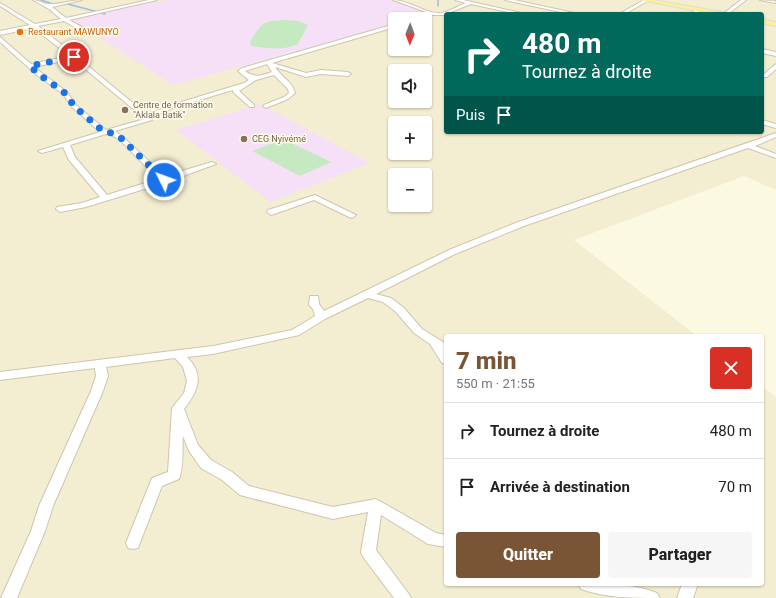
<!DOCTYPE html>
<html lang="fr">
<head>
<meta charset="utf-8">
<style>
	body { margin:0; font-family:Roboto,sans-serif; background:#f6f6f6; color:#202124; height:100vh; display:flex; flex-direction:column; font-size:15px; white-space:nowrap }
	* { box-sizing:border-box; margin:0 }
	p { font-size:13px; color:#757577 }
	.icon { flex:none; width:22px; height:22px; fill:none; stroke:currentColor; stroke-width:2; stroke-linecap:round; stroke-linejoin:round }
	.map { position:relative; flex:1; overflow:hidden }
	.panel { position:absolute; left:444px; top:334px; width:320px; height:252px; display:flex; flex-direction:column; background:#fff; border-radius:4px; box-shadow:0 1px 3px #0004 }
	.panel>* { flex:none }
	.banner { position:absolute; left:444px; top:12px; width:320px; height:122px; border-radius:4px; box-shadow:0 1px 3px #0004; background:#00695c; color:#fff; overflow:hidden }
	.needle { width:26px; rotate:181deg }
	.buttons { position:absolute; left:388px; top:12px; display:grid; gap:8px }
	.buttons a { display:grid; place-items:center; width:44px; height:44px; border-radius:4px; background:#fff; box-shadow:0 1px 3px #0004; font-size:20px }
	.pin { position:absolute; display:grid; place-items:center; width:34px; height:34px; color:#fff; margin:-17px; border:2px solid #fff; border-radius:50%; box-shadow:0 1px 4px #0007 }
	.me { position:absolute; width:44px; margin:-22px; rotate:312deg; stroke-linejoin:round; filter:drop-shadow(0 0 3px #0008) }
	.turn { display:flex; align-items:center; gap:14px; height:84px; padding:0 12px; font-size:18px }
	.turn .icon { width:52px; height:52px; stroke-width:2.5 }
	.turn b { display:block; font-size:28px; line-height:34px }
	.then { display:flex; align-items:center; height:38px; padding:0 12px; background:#0003; gap:8px; font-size:15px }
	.round { display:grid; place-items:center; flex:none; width:42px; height:42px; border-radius:4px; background:#f6f6f6 }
	.headline { display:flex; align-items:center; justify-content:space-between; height:68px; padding:0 12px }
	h1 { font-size:24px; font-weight:800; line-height:30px; color:#795535 }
	.action { display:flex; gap:8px; margin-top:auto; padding:8px 12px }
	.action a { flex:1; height:46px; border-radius:4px; background:#795535; color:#fff; font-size:16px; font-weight:800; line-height:46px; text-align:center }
	.action a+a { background:#f6f6f6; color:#202124 }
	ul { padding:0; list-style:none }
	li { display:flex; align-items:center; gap:12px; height:56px; padding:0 12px; border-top:1px solid #e0e0e0 }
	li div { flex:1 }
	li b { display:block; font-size:15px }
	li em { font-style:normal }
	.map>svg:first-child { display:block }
	.residential { fill:#f3edd1; fill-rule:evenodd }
	.education { fill:#f6e0f8 }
	.green { fill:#c7e9c1 }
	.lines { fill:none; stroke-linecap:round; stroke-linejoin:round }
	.stream { stroke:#9ebfd7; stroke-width:1.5 }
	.minor-casing { stroke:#cfc5ad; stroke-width:2 }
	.major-casing { stroke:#e0ddd7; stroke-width:2 }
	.minor { fill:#fff; fill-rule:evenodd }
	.major { fill:#faf09c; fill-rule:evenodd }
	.route { stroke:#1a73e8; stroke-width:7; stroke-dasharray:0 12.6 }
	.food-dot { fill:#e8710a; stroke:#fffce9; stroke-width:1.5 }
	.education-dot { fill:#8d6e63; stroke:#fffce9; stroke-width:1.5 }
	.labels { text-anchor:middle; stroke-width:3; stroke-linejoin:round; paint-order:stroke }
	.far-food-label { font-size:9px; fill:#c56008; stroke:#fffce9; text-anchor:start }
	.far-education-label { font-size:9px; fill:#785e54; stroke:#fffce9; text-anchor:start }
</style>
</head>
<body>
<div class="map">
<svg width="776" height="598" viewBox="0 0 776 598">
	<rect width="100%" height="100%" fill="#fcf9e3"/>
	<path class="residential" d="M0,0H776V190L744,176L574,240L697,336H446V584H762V386L776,397V598H0ZM446,14H762V132H446ZM395,19H425V49H395ZM395,71H425V101H395ZM395,123H425V153H395ZM395,175H425V205H395Z"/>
	<path class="education" d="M167,0H393L432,14L413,19H395V24L173,85L72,20L90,16L93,13Z
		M260,104L370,163L270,202L176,130Z"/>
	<path class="green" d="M285,20L299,21L308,25L298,44C283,51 267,48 251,46L250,42C262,23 262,21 285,20Z
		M283,139L331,162L300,176L252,151Z"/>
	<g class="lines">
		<path class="stream" d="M41,0L53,4L64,3L98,12
			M438,0V6
			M101,13L105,14"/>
		<g class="minor-casing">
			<path id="minor" d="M33,0C39,0 43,4 49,4C60,5 71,0 82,0L52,7L66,18L149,0H157L69,20L91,32L92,33L89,35L64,21L38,26L76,56L145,113H151L168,106L244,83L249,80L238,71L242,68L395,24V27L272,63L306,73L321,70L348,72L351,74L348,76L321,74L306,77L275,67C280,76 293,82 295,93L288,99L266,108L263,106L264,105L284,97L289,93L288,89L274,75L256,80L239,91L254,105V107H250L233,92V90L172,108L154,116L143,117L73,59L34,67L67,92L76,105L106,130L148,118H152V120L115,131L123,137L165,176L212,162L216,164L167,182L86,207L60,212L56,209L57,207L82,203L100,197L69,160L63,147L42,153L38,151L100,132L72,107L63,94L38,76L0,42V37L31,64L70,56L33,28L0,35V31L30,25L0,6V3L35,24L61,19L49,9ZM267,64L272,72C261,76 255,78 245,71ZM106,134L111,135L119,139L158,179L107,195L75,157L70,145Z
				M393,0C409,0 427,15 442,13C450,11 458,6 466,3L455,0H463L526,14H517L471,4L443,15H432L419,19H412L429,13Z
				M505,0H514L579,14H570Z
				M644,0H649L625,14H619Z
				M741,0H746L728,14H723Z
				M760,0L775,1L776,3Z
				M697,9L701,10L695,14H690Z
				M762,49L776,52V56L762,53Z
				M776,64V69L767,77H763V75Z
				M762,120L776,124V128L762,124Z
				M776,133V137L755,146L776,154V158L748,148L524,226L455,254L376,294L391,298L404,308L422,329L446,344V364L442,363L430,344L414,333L396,312L383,302L368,298L325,319L299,335L213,354L187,357C205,375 198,391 184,409L198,445L211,460L232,472L249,486L333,507L376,499L436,533L446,535V547L428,544L381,515L376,550L408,593L411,598H394L363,557L361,552L368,512L333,519L240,495L222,480L201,468L189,451L183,436C182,449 184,467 179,479L162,486L138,548L133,549L128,548L126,543L152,478L168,472L172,408L184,393L187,381L183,367L175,358L106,367L108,376L103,391L53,506L45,531L17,598H1L31,531L39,506L91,391L96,376L95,368L0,380V372L213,346L292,330L315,316L313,309L309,305L310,296H318L319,304L324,311L449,250L518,222Z
				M315,195L356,215L352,218L349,217L314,200L274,214L271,215L267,212L268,210Z
				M578,584C605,584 632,583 657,593L660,598C633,598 606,598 581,589Z
				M682,584H698L693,598H677Z"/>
		</g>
		<g class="major-casing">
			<path id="major" d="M641,0H654L722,12L725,14H712Z
				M762,19L776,22V26L762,23Z"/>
		</g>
		<use href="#minor" class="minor"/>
		<use href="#major" class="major"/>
	</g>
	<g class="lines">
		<path class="route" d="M74,57L30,66L40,75L65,93L74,106L104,132L113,133L121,138L164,180"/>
	</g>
	<circle class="food-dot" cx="20" cy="32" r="4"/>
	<g class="education-dot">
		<circle cx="125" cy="110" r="4"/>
		<circle cx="244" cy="139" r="4"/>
	</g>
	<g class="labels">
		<g class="far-food-label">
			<text x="28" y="35">Restaurant MAWUNYO</text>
		</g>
		<g class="far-education-label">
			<text x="133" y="108">Centre de formation<tspan x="133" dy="10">"Aklala Batik"</tspan></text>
			<text x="252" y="142">CEG Nyivémé</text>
		</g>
	</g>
</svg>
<div class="buttons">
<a><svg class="needle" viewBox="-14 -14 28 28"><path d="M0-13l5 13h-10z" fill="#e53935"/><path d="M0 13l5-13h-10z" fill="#757577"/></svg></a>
<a><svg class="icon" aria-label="sound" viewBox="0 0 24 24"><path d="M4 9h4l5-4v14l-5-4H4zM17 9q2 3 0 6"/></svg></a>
<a>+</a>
<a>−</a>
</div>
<div class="pin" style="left:74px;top:57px;background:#d93025"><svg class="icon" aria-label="arrive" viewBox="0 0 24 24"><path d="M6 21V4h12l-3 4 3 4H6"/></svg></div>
<svg class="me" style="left:164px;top:180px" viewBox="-20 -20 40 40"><circle r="17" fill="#1a73e8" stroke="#fff" stroke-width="3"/><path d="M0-11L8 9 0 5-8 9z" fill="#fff"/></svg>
<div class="banner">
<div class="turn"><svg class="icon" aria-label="right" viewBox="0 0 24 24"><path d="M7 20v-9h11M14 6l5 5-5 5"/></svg><div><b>480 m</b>Tournez à droite</div></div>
<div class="then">Puis<svg class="icon" aria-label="arrive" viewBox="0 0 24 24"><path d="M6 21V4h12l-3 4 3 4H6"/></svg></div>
</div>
<section class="panel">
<div class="headline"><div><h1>7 min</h1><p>550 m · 21:55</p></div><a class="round" style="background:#d93025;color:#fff"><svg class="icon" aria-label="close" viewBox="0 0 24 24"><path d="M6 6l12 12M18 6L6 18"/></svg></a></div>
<ul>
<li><svg class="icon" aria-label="right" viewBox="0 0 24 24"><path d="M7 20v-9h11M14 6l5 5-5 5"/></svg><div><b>Tournez à droite</b></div><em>480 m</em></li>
<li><svg class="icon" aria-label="arrive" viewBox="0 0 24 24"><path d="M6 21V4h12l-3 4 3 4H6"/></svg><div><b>Arrivée à destination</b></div><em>70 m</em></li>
</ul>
<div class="action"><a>Quitter</a><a>Partager</a></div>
</section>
</div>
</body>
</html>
